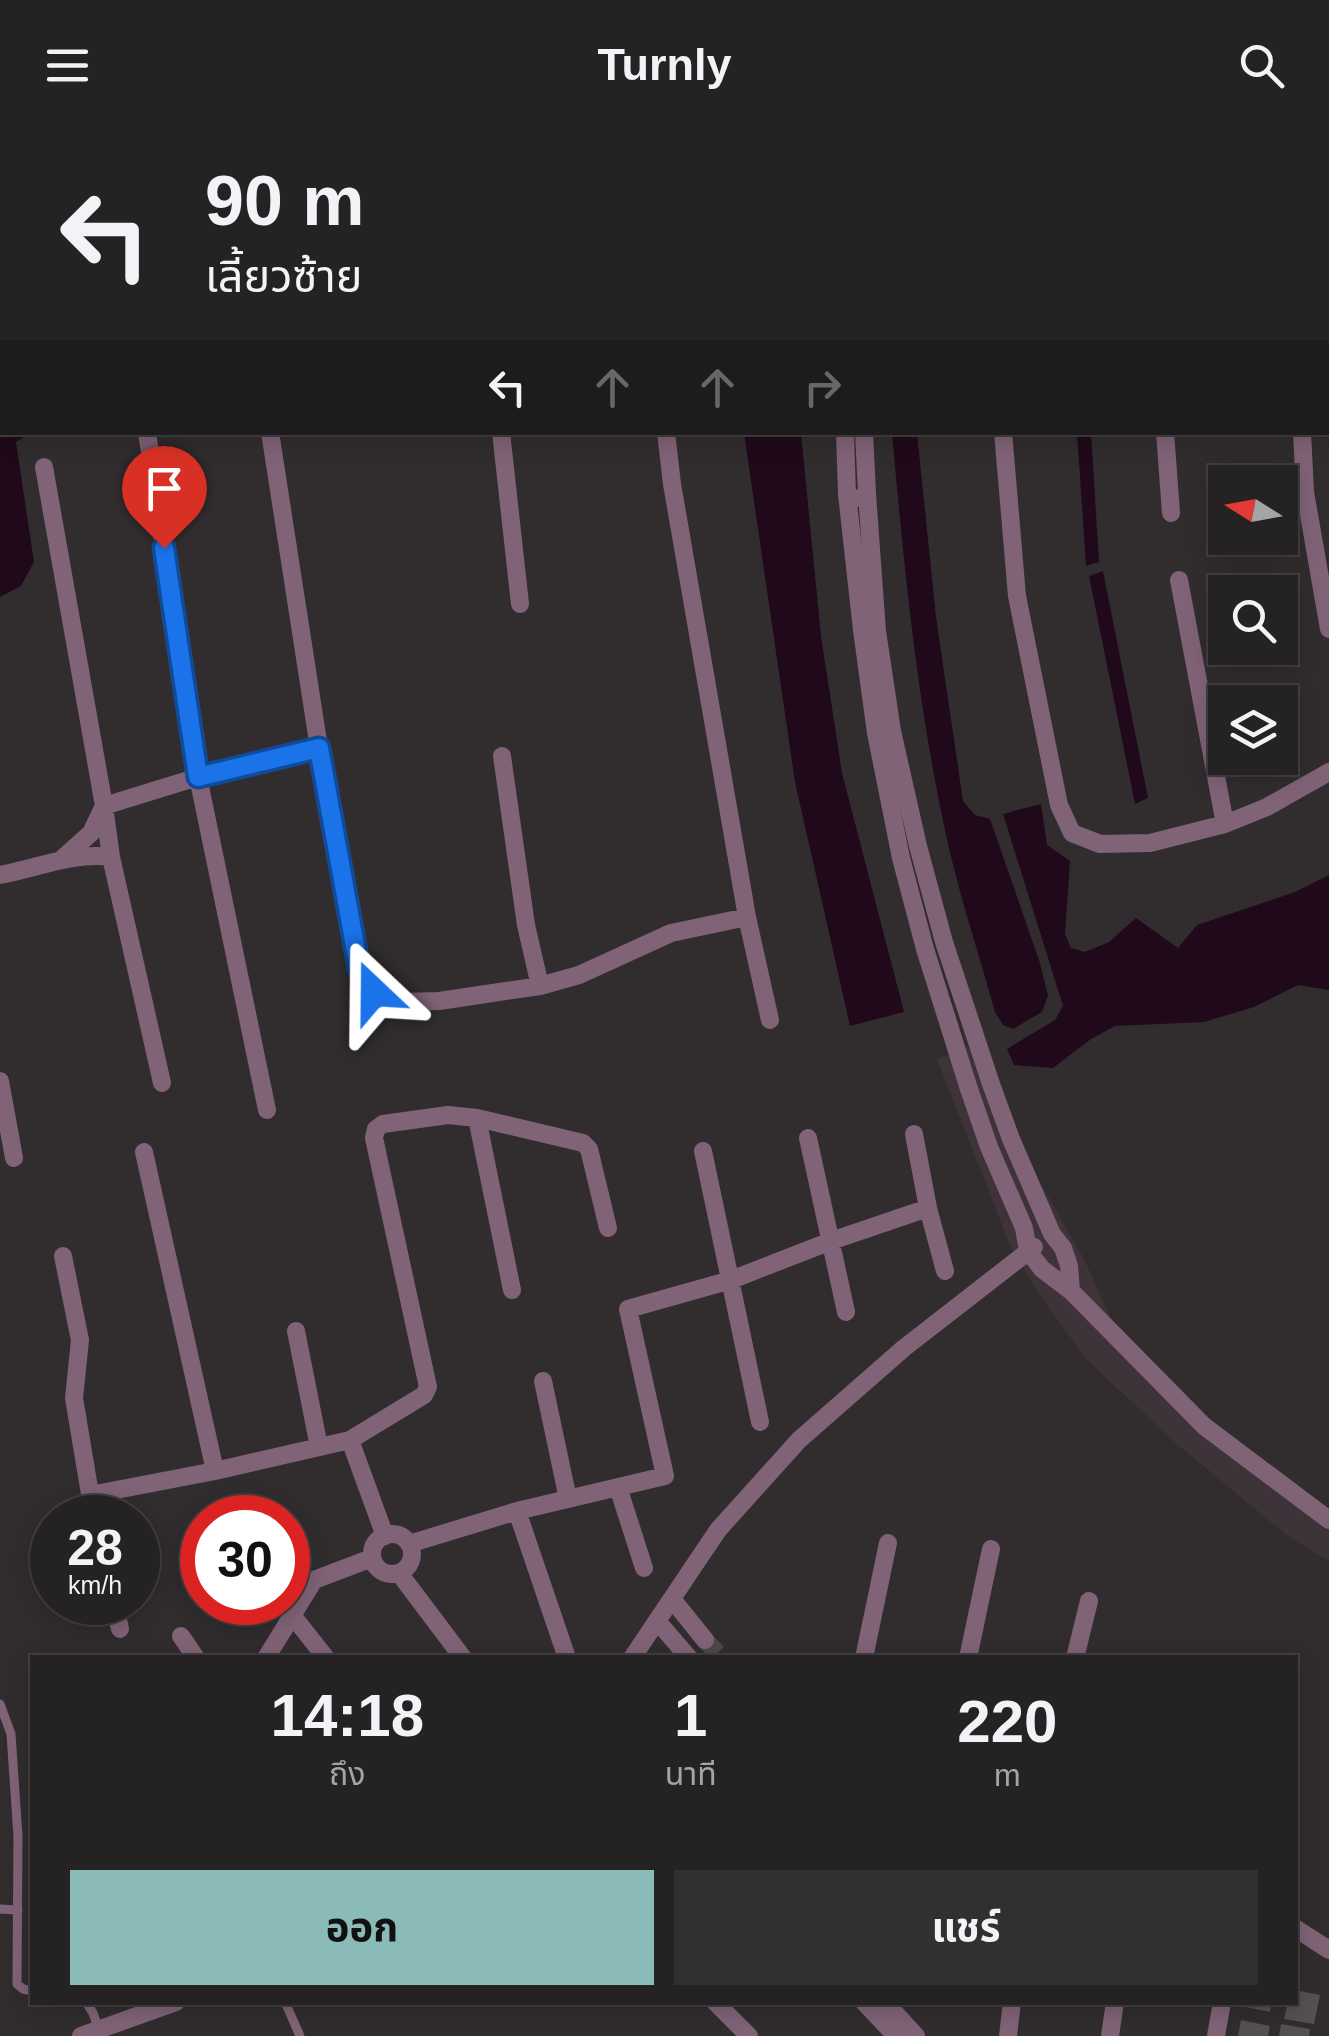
<!DOCTYPE html>
<html lang="th">
<head>
<meta charset="utf-8">
<style>
	body { margin:0; font-family:Helvetica,"Noto Sans Thai",sans-serif; background:#312f30; color:#f1f3f6; height:100vh; display:flex; flex-direction:column; font-size:38px; white-space:nowrap }
	* { box-sizing:border-box; margin:0 }
	p { font-size:32px; color:#a3a4a6 }
	.icon { flex:none; width:55px; height:55px; fill:none; stroke:currentColor; stroke-width:2; stroke-linecap:round; stroke-linejoin:round }
	.map { position:relative; flex:1; overflow:hidden }
	.panel { position:absolute; left:30px; top:1525px; width:1268px; height:350px; display:flex; flex-direction:column; background:#252223; border-radius:0px; box-shadow:0 5px 25px #0003,0 0 0 2px #423f41 }
	.panel>* { flex:none }
	.guide { position:absolute; left:0px; top:0px; width:1330px; height:305px; box-shadow:0 5px 25px #0003,0 0 0 2px #423f41; background:#252223; color:#f1f3f6; overflow:hidden }
	.needle { width:65px; rotate:281deg }
	.controls { position:absolute; left:1208px; top:335px; display:grid; gap:20px }
	.controls a { display:grid; place-items:center; width:90px; height:90px; border-radius:0px; background:#252223; box-shadow:0 5px 25px #0003,0 0 0 2px #423f41; font-size:50px }
	.speed { position:absolute; left:30px; top:1365px; display:flex; gap:20px; font-size:50px; font-weight:700; text-align:center }
	.speed>* { display:grid; place-content:center; width:130px; height:130px; border-radius:50%; background:#252223; box-shadow:0 5px 25px #0003,0 0 0 2px #423f41; line-height:1 }
	.speed small { font-size:25px; font-weight:400 }
	.speed .limit { border:15px solid #d22; background:#fff; color:#111 }
	.pin { position:absolute; display:grid; place-items:center; width:85px; height:85px; color:#fff; margin:-102px -42px; border-radius:50% 50% 50% 0; rotate:-45deg; box-shadow:0 0 10px #0007 }
	.pin .icon { rotate:45deg }
	.me { position:absolute; width:110px; margin:-55px; rotate:337deg; stroke-linejoin:round; filter:drop-shadow(0 0 8px #0008) }
	.turn { display:flex; align-items:center; gap:35px; height:210px; padding:0 40px; font-size:45px }
	.turn .icon { width:130px; height:130px; stroke-width:2.5 }
	.turn b { display:block; font-size:70px; line-height:85px }
	.lanes { display:flex; align-items:center; height:95px; padding:0 40px; background:#0003; justify-content:center; gap:50px; direction:ltr }
	.lanes .off { opacity:.35 }
	.eta { display:flex; justify-content:space-evenly; align-items:center; height:170px; text-align:center }
	.eta b { font-size:60px; font-weight:700; line-height:70px }
	.primary-button { display:flex; gap:20px; margin-top:auto; padding:20px 40px }
	.primary-button a { flex:1; height:115px; border-radius:0px; background:#8bbbb9; color:#111; font-size:40px; font-weight:700; line-height:115px; text-align:center }
	.primary-button a+a { background:#312f30; color:#f1f3f6 }
	header { display:flex; justify-content:space-between; align-items:center; height:130px; padding:0 40px; background:#252223; font-size:45px; font-weight:700 }
	.map>svg:first-child { display:block }
	.built { fill:#3d3339 }
	.water { fill:#20091a }
	.building { fill:#545053 }
	.lines { fill:none; stroke-linecap:round; stroke-linejoin:round }
	.street-tunnel { stroke:#4b484a; stroke-width:18; stroke-dasharray:18 9; stroke-linecap:butt }
	.lane { stroke:#816377; stroke-width:9 }
	.street { stroke:#816377; stroke-width:18 }
	.route-casing { stroke:#114b97; stroke-width:25 }
	.route { stroke:#1a73e8; stroke-width:18 }
</style>
</head>
<body>
<header><svg class="icon" aria-label="menu" viewBox="0 0 24 24"><path d="M4 6h16M4 12h16M4 18h16"/></svg>Turnly<svg class="icon" aria-label="search" viewBox="0 0 24 24"><circle cx="10" cy="10" r="6"/><path d="M15 15l6 6"/></svg></header>
<div class="map">
<svg width="1329" height="1906" viewBox="0 0 1329 1906">
	<rect width="100%" height="100%" fill="#312d2f"/>
	<path class="built" d="M982,912L1021,1019L1085,1131L1117,1203L1204,1285L1329,1384V1431L1289,1407L1178,1315L1086,1229L1040,1165L1011,1118L937,929Z"/>
	<path class="water" d="M2,199V302L30,303L16,312L34,432L21,456L0,467V202Z
		M744,303H801L821,506L842,643L904,882L850,896L795,652Z
		M892,303H917L936,487L963,671L975,685L990,689L1039,830L1048,865L1042,882L1013,899L1003,895L995,882C979,824 959,765 946,705C917,572 904,437 892,303Z
		M1077,303H1091L1099,432L1086,436Z
		M1103,441L1148,668L1135,674L1089,446Z
		M1041,674L1047,715L1070,731L1065,804L1071,818L1085,822L1109,812L1136,788L1178,818L1197,795L1295,762L1329,745V860L1298,855L1254,877L1204,892L1115,896L1091,909L1053,938L1014,935L1007,919L1055,890L1063,876L1003,684Z"/>
	<path class="building" d="M1295,1860L1320,1865L1314,1894L1284,1889L1288,1872H1295Z
		M1242,1872H1272L1270,1882L1241,1876Z
		M1241,1890L1270,1896L1268,1906H1238Z
		M1281,1894L1310,1899L1309,1906H1279Z"/>
	<g class="lines">
		<path class="street-tunnel" d="M705,1510L722,1528"/>
		<path class="lane" d="M0,1574L11,1604L18,1706L17,1854L23,1859L32,1861
			M0,1779L18,1780
			M86,1872L93,1883L99,1900
			M285,1872L300,1906"/>
		<path class="street" d="M106,0V2
			M372,0V2
			M799,0L800,2
			M827,0V2
			M220,2V0
			M439,2L447,0
			M1266,2L1271,0
			M1328,84L1329,83
			M147,302L198,647L267,980
			M270,302L319,618L359,839L374,863L402,872L439,871L540,856L579,845L671,803L747,787
			M501,302L520,474
			M666,302L672,354L747,787L770,890
			M845,302L847,364L862,500L876,603L901,728L925,819L969,959L989,1017L1024,1098L1028,1121L1042,1139L1071,1161L1204,1296L1329,1390
			M1003,302L1017,466L1059,675L1072,703L1100,714L1150,713L1225,694L1267,677L1329,642
			M1165,302L1171,383
			M1302,302L1305,362L1329,499
			M44,337L104,676L91,703L63,728
			M867,364L877,501L892,601L918,716L944,812L991,954L1011,1009L1052,1104L1063,1118L1069,1136L1071,1161
			M860,368L867,364L864,302
			M1179,450L1225,694
			M502,626L526,795L540,856
			M0,745C38,738 73,722 111,727
			M0,951L14,1028
			M162,953L111,727L104,676L198,647L319,618
			M477,988L512,1160
			M914,1004L928,1078L945,1141
			M808,1008L846,1182
			M703,1021L760,1292
			M144,1022L215,1341
			M63,1126L80,1210L74,1268L94,1388
			M296,1201L319,1317
			M543,1251L568,1369
			M618,1357L644,1438
			M90,1365L215,1341L350,1310
			M517,1381L567,1528
			M372 1424a20 20 0 1 1 40 0a20 20 0 1 1-40 0Z
			M385,1406L350,1310L424,1265L428,1257L374,1008L376,999L383,994L448,985L477,988L583,1013L589,1019L608,1098
			M409,1414L517,1381L665,1346L628,1179L731,1150L831,1111L928,1078
			M399,1443L463,1528
			M672,1469L705,1510
			M114,1472L120,1499
			M292,1485L326,1528
			M658,1492L689,1528
			M181,1506L196,1528
			M266,1528L314,1450L372,1428
			M632,1528L718,1400L799,1310L904,1218L1034,1117
			M864,1528L888,1413
			M968,1528L991,1419
			M1075,1528L1089,1471
			M1295,1798L1329,1820
			M715,1872L749,1906
			M864,1872L896,1906
			M885,1872L916,1906
			M81,1906L176,1872
			M1008,1906L1012,1872
			M1110,1906L1115,1872
			M1216,1906L1222,1872"/>
	</g>
	<g class="lines">
		<g class="route-casing">
			<path id="route" d="M164,418L198,647L319,618L359,838L374,862"/>
		</g>
		<use href="#route" class="route"/>
	</g>
</svg>
<div class="controls">
<a><svg class="needle" viewBox="-14 -14 28 28"><path d="M0-13l5 13h-10z" fill="#e53935"/><path d="M0 13l5-13h-10z" fill="#a3a4a6"/></svg></a>
<a><svg class="icon" aria-label="search" viewBox="0 0 24 24"><circle cx="10" cy="10" r="6"/><path d="M15 15l6 6"/></svg></a>
<a><svg class="icon" aria-label="layers" viewBox="0 0 24 24"><path d="M12 4l9 5-9 5-9-5zM3 14l9 5 9-5"/></svg></a>
</div>
<div class="speed"><div>28<small>km/h</small></div><div class="limit">30</div></div>
<div class="pin" style="left:164px;top:418px;background:#d93025"><svg class="icon" aria-label="arrive" viewBox="0 0 24 24"><path d="M6 21V4h12l-3 4 3 4H6"/></svg></div>
<svg class="me" style="left:374px;top:862px" viewBox="-20 -20 40 40"><path d="M0-17L14 15 0 8-14 15z" fill="#1a73e8" stroke="#fff" stroke-width="4"/></svg>
<div class="guide">
<div class="turn"><svg class="icon" aria-label="left" viewBox="0 0 24 24"><path d="M17 20v-9H6M10 6l-5 5 5 5"/></svg><div><b>90 m</b>เลี้ยวซ้าย</div></div>
<div class="lanes"><svg class="icon" aria-label="left" viewBox="0 0 24 24"><path d="M17 20v-9H6M10 6l-5 5 5 5"/></svg><svg class="icon off" aria-label="ahead" viewBox="0 0 24 24"><path d="M12 20V5M6 11l6-6 6 6"/></svg><svg class="icon off" aria-label="ahead" viewBox="0 0 24 24"><path d="M12 20V5M6 11l6-6 6 6"/></svg><svg class="icon off" aria-label="right" viewBox="0 0 24 24"><path d="M7 20v-9h11M14 6l5 5-5 5"/></svg></div>
</div>
<section class="panel">
<div class="eta">
<div><b>14:18</b><p>ถึง</p></div>
<div><b>1</b><p>นาที</p></div>
<div><b>220</b><p>m</p></div>
</div>
<div class="primary-button"><a>ออก</a><a>แชร์</a></div>
</section>
</div>
</body>
</html>
